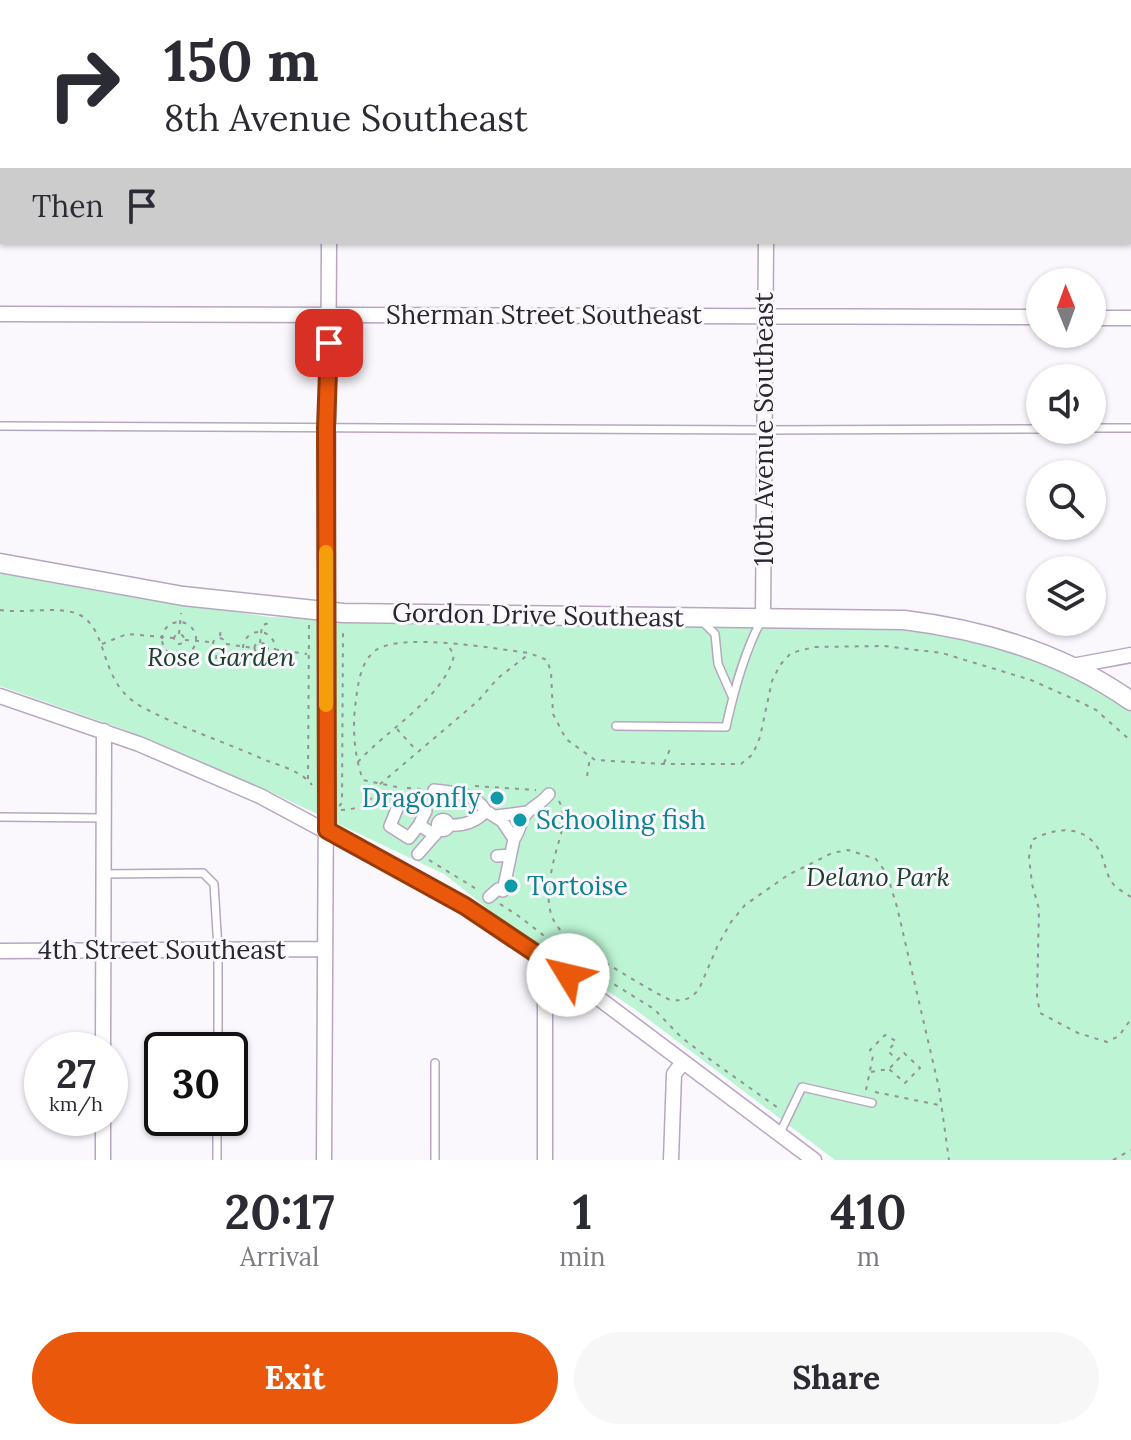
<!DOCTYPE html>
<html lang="en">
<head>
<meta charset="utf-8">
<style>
	body { margin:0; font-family:Lora,serif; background:#f7f7f7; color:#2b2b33; height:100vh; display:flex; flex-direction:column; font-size:30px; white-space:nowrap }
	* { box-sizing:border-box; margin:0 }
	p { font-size:26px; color:#7c7c81 }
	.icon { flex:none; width:44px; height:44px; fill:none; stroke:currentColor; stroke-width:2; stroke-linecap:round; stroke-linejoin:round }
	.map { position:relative; height:1160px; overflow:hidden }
	.sheet { display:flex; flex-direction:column; background:#fff; flex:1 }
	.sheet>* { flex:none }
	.banner { position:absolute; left:0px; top:0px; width:1132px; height:244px; box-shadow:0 2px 6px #0004; background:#fff; color:#2b2b33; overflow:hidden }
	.needle { width:52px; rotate:359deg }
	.tools { position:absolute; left:1026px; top:268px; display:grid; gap:16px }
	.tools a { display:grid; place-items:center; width:80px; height:80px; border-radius:50%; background:#fff; box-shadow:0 2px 6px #0004; font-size:40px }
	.speed { position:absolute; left:24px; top:1032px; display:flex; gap:16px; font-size:40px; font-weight:700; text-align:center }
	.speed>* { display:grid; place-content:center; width:104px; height:104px; border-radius:50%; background:#fff; box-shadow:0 2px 6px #0004; line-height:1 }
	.speed small { font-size:20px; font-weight:400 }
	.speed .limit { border:4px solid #111; border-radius:12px; background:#fff; color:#111 }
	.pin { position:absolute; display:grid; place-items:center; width:68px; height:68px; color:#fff; margin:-34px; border-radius:16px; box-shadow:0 4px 12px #0006 }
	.me { position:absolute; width:88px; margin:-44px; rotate:306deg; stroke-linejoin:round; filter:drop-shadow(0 0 6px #0008) }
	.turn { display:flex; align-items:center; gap:28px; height:168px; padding:0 32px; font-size:36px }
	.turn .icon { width:104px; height:104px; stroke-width:2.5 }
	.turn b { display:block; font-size:56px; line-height:68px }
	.then { display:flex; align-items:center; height:76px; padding:0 32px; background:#0003; gap:16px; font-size:30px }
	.eta { display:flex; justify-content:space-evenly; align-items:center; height:136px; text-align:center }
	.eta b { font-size:48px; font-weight:800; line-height:56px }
	.primary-button { display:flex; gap:16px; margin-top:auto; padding:16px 32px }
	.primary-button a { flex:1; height:92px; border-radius:48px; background:#ea580c; color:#fff; font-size:32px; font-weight:800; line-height:92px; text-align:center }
	.primary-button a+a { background:#f7f7f7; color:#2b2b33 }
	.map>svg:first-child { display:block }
	.green { fill:#bdf5d4 }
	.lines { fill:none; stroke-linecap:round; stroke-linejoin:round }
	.service-casing { stroke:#b7a6c1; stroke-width:10 }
	.pedestrian-casing { stroke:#b7a6c1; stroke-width:14 }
	.minor-casing { stroke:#b7a6c1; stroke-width:17 }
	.tertiary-casing { stroke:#b7a6c1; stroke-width:21 }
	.path { stroke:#959199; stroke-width:2; stroke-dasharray:4 6; stroke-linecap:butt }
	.service { stroke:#fff; stroke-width:7 }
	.pedestrian { stroke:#fff; stroke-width:11 }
	.minor { stroke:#fff; stroke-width:14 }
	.tertiary { stroke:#fff; stroke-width:18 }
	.route-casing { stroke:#983908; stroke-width:20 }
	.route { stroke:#ea580c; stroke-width:14 }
	.slow { stroke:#f59e0b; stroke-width:14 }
	.culture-dot { fill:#0f9aa8; stroke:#faf7fd; stroke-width:3 }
	.labels { text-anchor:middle; stroke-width:6; stroke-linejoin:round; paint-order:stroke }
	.street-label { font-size:26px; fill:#2b252f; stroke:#faf7fd }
	.park-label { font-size:26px; font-style:italic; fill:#1b412d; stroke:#faf7fd }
	.culture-label { font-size:26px; fill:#0d838f; stroke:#faf7fd; text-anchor:start }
</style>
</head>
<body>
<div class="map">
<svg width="1131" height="1160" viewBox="0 0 1131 1160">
	<rect width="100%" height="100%" fill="#faf7fd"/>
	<path class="green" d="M0,573L118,595L269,617L502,624L907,626L1012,647L1080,678L1131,708V1160H835L636,1010L506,923L444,874L271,792L120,728L0,686Z"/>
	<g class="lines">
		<g class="service-casing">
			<path id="service" d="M0,209H2
				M1130,209H1131
				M0,426L764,430L1040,429
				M1092,428H1131
				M702,621L715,634L718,664L732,696
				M616,726L726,727C734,690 744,652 762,619
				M0,817L104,818
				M103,874L203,873L214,884L218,949V1050
				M779,1135L802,1087L872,1103
				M217,1160V1118
				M435,1160V1063"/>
		</g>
		<g class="pedestrian-casing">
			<path id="pedestrian" d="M434,790C453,792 475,793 486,811
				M496,816L527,812
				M437.5 825a5.5 5.5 0 1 1 11 0a5.5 5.5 0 1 1-11 0Z
				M419,825L426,811L401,799L390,826L409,838L419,825L435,835
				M448,825C463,826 476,822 486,811L502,821L514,839L503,891L498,889L489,897
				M514,839C520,832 520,820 527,813C533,806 541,804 549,794
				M418,854L439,830
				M497,856L510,855"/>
		</g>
		<g class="minor-casing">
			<path id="minor" d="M328,0V2
				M768,2V0
				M0,96H2
				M1130,99H1131
				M0,314L1040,317
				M1092,318H1131
				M763,617L766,242
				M1072,666L1131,655
				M0,696L139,744L260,796L465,906L545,958L814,1160
				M0,951L324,949
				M103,1050L104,731
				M103,1160V1118
				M324,1160L329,242
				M545,1160V958
				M671,1160L674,1074L683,1062"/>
		</g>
		<g class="tertiary-casing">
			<path id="tertiary" d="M0,563L183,596L343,613L904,620C986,630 1063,653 1131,701"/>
		</g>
		<path class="path" d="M0,610C22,614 61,605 80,615C111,632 97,684 144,708C182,728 224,742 263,759C280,766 300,770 312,785
			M162 639a17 17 0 1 1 34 0a17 17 0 1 1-34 0Z
			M243 648a16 16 0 1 1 32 0a16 16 0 1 1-32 0Z
			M179,634L181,613
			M174 639a5 5 0 1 1 10 0a5 5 0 1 1-10 0Z
			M220,636L221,629
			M213 644a6 6 0 1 1 12 0a6 6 0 1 1-12 0Z
			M185,640L210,642
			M254.5 648a5.5 5.5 0 1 1 11 0a5.5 5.5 0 1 1-11 0Z
			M260,643L262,625L273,622
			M102,644L127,634L174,638
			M226,644L254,648
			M265,648L307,654
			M215,669L217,651
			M397,729L417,751
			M358,762C385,731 446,696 454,655L448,645
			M664,763L671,747
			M587,776L590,758
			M308,779L309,625
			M475,786L536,790
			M397,787L363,780C354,755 352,727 356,700C358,683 361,661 376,650C403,632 496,649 529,653L547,660L551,672L553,714L566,739L595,760L663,764H741L753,754L760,737L772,681L780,665L791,653L814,647L884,646L942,653L1031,680L1078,701L1096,710L1131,741
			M407,788L421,789
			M559,801C568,819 560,836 555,855C539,920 552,931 606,963C627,976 648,989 670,1000C684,1001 690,1000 699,989L718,945L731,922L745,905L788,875L832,853L848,850L876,859L887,874L897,907L939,1088L949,1160
			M339,806L342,803L343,630
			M341,810C359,810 373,802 379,785L478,701L498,678L529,654
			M429,860L478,890
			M1131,897C1124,892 1115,888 1111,881C1105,871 1105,860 1099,850C1084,824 1055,827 1032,840L1029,857L1032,884L1039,909L1037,996L1040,1013L1078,1033L1107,1042L1119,1036L1131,1019
			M500,904L520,917L575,960L654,1009L681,1037L712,1061L781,1110
			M871,1072L889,1069L904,1053L920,1068L905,1083L889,1069
			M866,1090L873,1056L870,1050L885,1035L896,1041L888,1051L897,1060
			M875,1092L939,1105
			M1113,1160L1131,1150"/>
		<use href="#service" class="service"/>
		<use href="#pedestrian" class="pedestrian"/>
		<use href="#minor" class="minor"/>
		<use href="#tertiary" class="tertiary"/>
	</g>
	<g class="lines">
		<g class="route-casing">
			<path id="route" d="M329,343L326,428L327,830L465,906L568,975"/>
		</g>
		<use href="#route" class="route"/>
		<path class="slow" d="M326,552V705"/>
	</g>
	<g class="culture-dot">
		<circle cx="497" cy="798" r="8"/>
		<circle cx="520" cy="820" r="8"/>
		<circle cx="511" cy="886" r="8"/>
	</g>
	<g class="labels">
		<g class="street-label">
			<text x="544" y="324">Sherman Street Southeast</text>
			<text transform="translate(764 429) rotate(-90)" y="9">10th Avenue Southeast</text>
			<text transform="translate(538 615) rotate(1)" y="9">Gordon Drive Southeast</text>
			<text x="162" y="959">4th Street Southeast</text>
		</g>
		<g class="park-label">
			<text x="221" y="666">Rose Garden</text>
			<text x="878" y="886">Delano Park</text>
		</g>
		<g class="culture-label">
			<text x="481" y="807" text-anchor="end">Dragonfly</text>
			<text x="536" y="829">Schooling fish</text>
			<text x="527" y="895">Tortoise</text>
		</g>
	</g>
</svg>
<div class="tools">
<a><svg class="needle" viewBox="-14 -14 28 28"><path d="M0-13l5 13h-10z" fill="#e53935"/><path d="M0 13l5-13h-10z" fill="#7c7c81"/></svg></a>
<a><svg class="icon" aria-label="sound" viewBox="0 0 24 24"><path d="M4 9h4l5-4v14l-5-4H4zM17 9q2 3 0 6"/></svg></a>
<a><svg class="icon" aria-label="search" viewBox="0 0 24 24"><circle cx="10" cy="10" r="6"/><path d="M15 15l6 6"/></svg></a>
<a><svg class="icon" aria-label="layers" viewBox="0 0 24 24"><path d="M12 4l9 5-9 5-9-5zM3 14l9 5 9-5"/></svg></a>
</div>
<div class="speed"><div>27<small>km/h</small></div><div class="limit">30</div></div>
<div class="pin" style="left:329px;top:343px;background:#d93025"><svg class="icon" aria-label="arrive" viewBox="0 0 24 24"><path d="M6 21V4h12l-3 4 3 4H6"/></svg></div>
<svg class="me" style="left:568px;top:975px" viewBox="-20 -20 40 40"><circle r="19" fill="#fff"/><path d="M0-13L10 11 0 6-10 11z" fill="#ea580c"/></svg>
<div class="banner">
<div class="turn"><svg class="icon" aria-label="right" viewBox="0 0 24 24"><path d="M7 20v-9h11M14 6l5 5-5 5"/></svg><div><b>150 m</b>8th Avenue Southeast</div></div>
<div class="then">Then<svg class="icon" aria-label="arrive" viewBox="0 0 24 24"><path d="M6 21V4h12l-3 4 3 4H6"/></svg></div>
</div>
</div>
<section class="sheet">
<div class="eta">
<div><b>20:17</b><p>Arrival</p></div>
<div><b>1</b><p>min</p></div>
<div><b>410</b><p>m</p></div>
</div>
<div class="primary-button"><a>Exit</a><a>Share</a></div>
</section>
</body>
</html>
